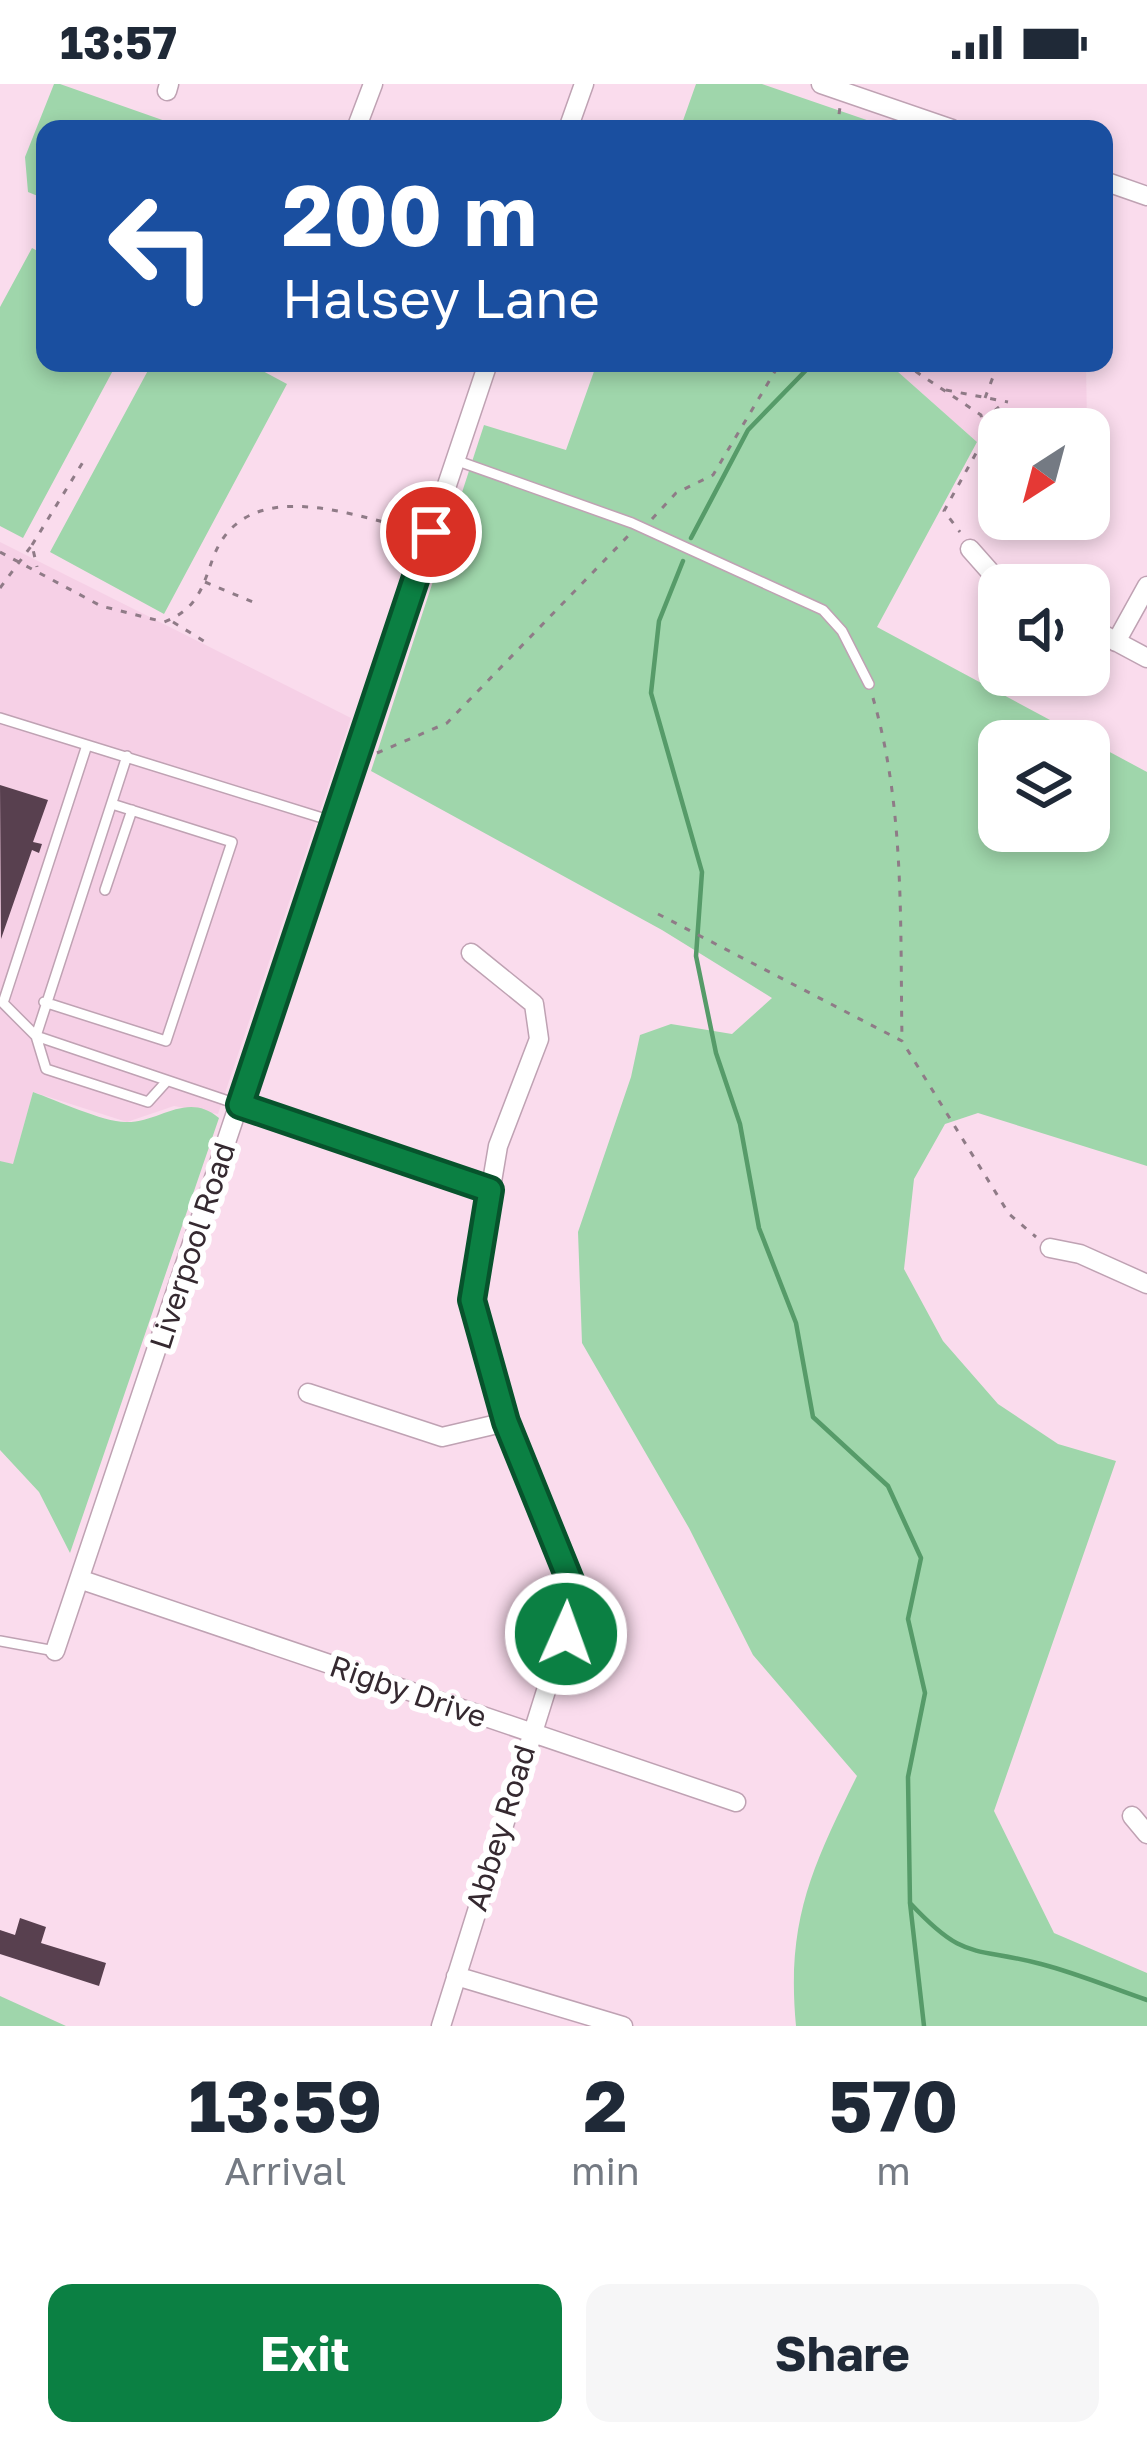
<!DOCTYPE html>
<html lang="en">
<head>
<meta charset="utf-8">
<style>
	body { margin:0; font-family:"Golos Text",sans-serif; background:#f6f6f7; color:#1f2937; height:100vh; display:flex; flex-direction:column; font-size:45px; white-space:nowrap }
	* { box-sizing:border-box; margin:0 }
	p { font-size:39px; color:#747a83 }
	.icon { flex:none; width:66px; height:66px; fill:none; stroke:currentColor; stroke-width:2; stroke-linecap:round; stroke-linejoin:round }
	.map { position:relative; height:1942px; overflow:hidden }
	.drawer { display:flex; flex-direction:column; background:#fff; flex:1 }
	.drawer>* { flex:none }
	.hud { position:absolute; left:36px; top:36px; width:1077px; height:252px; border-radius:24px; box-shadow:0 6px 18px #0003; background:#1a4fa0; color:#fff; overflow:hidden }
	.needle { width:78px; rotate:216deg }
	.buttons { position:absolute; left:978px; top:324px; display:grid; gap:24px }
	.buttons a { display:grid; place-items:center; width:132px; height:132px; border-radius:24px; background:#fff; box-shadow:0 6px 18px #0003; font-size:60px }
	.pin { position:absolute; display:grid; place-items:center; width:102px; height:102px; color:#fff; margin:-51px; border:6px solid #fff; border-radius:50%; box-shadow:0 3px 12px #0007 }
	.me { position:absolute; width:132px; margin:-66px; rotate:2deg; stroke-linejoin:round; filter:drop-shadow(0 0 9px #0008) }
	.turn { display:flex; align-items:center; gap:42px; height:252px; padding:0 48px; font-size:54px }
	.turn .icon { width:156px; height:156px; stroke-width:2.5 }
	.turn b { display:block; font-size:84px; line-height:102px }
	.eta { display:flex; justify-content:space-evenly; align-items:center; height:204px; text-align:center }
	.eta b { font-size:72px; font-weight:700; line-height:84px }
	.action { display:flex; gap:24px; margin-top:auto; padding:24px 48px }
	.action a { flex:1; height:138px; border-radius:24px; background:#0b8043; color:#fff; font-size:48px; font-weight:700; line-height:138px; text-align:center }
	.action a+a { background:#f6f6f7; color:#1f2937 }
	.status { display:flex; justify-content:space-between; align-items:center; height:84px; padding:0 60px; background:#fff; direction:ltr }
	.status svg { height:33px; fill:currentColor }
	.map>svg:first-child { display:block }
	.built { fill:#f6d0e6 }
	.green { fill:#9fd6ab; fill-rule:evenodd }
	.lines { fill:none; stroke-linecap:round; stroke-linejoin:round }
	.stream { stroke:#569b69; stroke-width:4.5 }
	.building { fill:#58404f }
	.lane-casing { stroke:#bfa2b3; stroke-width:12 }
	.street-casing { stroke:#bfa2b3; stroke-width:21 }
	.path { stroke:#8f7b87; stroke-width:3; stroke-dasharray:6 9; stroke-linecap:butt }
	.lane { stroke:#fff; stroke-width:9 }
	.street { stroke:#fff; stroke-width:18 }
	.route-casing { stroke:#07532c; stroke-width:30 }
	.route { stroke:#0b8043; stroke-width:21 }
	.labels { text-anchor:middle; stroke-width:12; stroke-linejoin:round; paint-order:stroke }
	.street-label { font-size:30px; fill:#352930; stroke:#fff }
</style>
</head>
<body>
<div class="status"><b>13:57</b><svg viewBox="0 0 49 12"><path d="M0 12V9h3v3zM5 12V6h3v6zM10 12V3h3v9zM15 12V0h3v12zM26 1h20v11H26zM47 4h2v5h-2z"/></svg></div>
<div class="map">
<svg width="1147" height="1942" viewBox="0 0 1147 1942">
	<rect width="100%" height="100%" fill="#fadced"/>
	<path class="built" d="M888,279H1086L1087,339L1085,345L999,348L986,344L977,358Z
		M0,458L351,634L218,1030L174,1022L127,1038L33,1008L13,1081L0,1077Z"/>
	<path class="green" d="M54,0H60L188,45H45V115L28,108L25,73Z
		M696,0H762L890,44L680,45Z
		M32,164L45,171V279H117L23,454L0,442V223Z
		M152,279H248L287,300L164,530L50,468Z
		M597,279H888L977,358L877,543L1147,688V1082L978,1029L945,1040L914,1095L904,1185L943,1257L998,1320L1058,1360L1116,1377L994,1727L1054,1849L1147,1889V1942H796C786,1837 812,1783 857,1692L753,1571L689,1444L582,1259L578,1148L631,993L640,951L671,940L732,950L772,914L662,846L371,687L484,341L566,366ZM999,657H1089V747H999Z
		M33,1008C56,1016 105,1039 127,1038C161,1038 187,1007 219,1034L70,1469L39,1408L0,1366V1077L13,1080Z
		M0,1912L66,1942H0Z"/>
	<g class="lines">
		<path class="stream" d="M691,454L748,346L813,279
			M683,477L659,537L651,609L702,788L696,872L716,969L740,1040L759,1144L796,1239L813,1333L888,1402L921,1474L908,1535L925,1609L908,1693L910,1819L924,1942
			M910,1819C965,1878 972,1862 1041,1880C1076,1889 1112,1904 1147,1916"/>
	</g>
	<path class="building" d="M0,701L48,716L33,758L42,760L39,769L32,766L1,855Z
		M20,1834L46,1843L41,1859L106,1879L99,1902L0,1870V1846L15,1851Z"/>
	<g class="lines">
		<g class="lane-casing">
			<path id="lane" d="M455,376L632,439L823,526L842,547L869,600
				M0,634L87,661
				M127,672L36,952L46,985L148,1018L166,998
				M105,806L132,726
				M44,918L166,957L232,758L112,720
				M237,1020L36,952L3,919L87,661L332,737
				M0,1557L55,1567"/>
		</g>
		<g class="street-casing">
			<path id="street" d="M821,0L952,45
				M167,7L169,0
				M356,45L373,0
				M568,45L584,0
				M1104,97L1147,112
				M970,465L993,491L1011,501
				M1089,543L1147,574
				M1116,558L1147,502
				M240,1021L489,1106
				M1050,1164L1080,1170L1147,1200
				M308,1309L442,1353L506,1338
				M82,1496L736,1718
				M55,1567L488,279
				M1132,1732L1147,1750
				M456,1892L623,1942
				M441,1942L576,1511L506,1338L472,1216L498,1062L539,955L534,920L471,869"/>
		</g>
		<path class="path" d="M837,45L840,23
			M903,279L981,331L985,353L944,427L960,448
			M946,306L1008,318
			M985,314L996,285
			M983,336L999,323
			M652,435L676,409L713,391L780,279
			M32,461L83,378
			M0,468L101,522L164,538C197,525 202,505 213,474C244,391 347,429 413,446
			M205,498L253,518
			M0,504L32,461L37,483
			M173,538L207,559
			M873,614C905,723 900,842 902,955
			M377,669L447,639L629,451
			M658,830L902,957L1009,1130L1036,1153"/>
		<use href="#lane" class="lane"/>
		<use href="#street" class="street"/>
	</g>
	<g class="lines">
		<g class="route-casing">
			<path id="route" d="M431,448L240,1021L490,1106L472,1216L506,1338L576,1511L566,1550"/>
		</g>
		<use href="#route" class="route"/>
	</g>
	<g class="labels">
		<g class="street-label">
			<text transform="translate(193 1162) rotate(-72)" y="10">Liverpool Road</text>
			<text transform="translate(408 1608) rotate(19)" y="10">Rigby Drive</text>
			<text transform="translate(501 1744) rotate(-73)" y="10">Abbey Road</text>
		</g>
	</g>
</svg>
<div class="buttons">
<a><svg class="needle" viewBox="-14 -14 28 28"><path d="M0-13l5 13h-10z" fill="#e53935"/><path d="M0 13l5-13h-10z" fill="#747a83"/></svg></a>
<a><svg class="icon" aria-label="sound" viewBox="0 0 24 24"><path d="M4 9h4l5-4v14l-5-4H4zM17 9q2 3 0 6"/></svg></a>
<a><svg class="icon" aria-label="layers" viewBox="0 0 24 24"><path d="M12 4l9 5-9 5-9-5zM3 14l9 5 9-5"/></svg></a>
</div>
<div class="pin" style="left:431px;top:448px;background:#d93025"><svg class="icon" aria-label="arrive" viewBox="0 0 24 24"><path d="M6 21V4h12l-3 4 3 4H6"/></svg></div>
<svg class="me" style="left:566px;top:1550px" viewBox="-20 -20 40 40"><circle r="17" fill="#0b8043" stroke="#fff" stroke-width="3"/><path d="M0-11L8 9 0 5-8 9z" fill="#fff"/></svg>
<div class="hud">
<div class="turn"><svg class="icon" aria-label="left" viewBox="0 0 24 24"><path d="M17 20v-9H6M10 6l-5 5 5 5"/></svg><div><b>200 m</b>Halsey Lane</div></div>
</div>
</div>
<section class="drawer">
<div class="eta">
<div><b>13:59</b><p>Arrival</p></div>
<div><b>2</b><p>min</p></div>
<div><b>570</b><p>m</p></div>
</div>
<div class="action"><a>Exit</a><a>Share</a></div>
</section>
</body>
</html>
